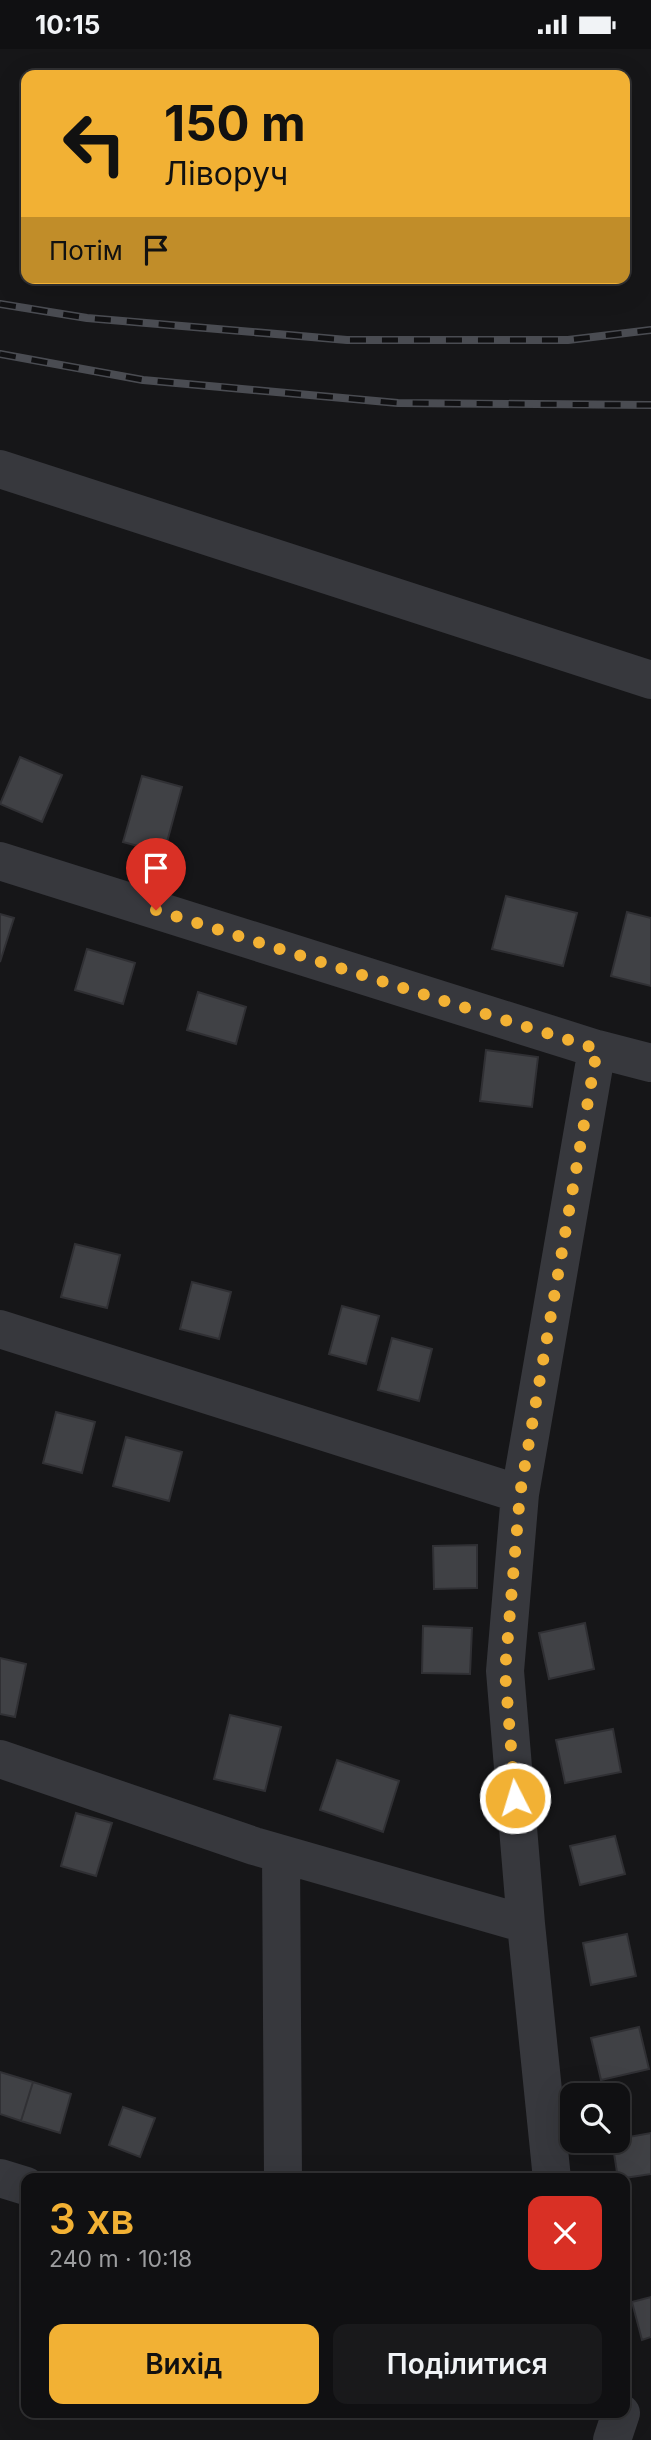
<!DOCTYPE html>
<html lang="uk">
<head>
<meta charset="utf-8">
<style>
	body { margin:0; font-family:Inter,sans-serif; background:#19191b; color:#f1f3f6; height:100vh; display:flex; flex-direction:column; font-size:26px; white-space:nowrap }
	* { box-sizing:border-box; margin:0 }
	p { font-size:23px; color:#9c9d9f }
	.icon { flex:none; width:38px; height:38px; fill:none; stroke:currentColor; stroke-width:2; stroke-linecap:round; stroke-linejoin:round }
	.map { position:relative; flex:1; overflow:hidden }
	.sheet { position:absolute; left:21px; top:2124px; width:609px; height:245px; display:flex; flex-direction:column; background:#101012; border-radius:14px; box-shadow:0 7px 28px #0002,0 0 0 2px #303032 }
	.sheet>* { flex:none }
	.banner { position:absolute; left:21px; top:21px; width:609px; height:214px; border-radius:14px; box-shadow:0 7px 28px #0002,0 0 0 2px #303032; background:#f2b134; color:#111; overflow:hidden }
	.buttons { position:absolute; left:560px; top:2034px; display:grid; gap:14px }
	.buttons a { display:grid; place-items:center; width:70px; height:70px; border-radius:14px; background:#101012; box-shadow:0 7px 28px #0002,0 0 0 2px #303032; font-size:35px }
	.pin { position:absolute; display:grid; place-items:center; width:60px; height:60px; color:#fff; margin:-72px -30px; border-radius:50% 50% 50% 0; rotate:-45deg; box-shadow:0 0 7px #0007 }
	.pin .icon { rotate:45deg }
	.me { position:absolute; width:77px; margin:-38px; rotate:355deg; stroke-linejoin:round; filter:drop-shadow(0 0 5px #0008) }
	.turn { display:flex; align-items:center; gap:24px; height:147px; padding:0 28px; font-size:32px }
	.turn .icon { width:91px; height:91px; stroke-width:2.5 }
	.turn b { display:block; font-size:49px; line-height:60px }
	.then { display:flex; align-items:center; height:66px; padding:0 28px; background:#0003; gap:14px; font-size:26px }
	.round { display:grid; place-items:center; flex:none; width:74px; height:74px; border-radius:14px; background:#19191b }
	.head { display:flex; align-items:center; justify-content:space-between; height:119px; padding:0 28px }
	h1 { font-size:42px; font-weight:600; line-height:52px; color:#f2b134 }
	.action { display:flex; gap:14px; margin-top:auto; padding:14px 28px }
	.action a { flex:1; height:80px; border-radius:14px; background:#f2b134; color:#111; font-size:28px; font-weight:600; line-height:80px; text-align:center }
	.action a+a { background:#19191b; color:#f1f3f6 }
	.status { display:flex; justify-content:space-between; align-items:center; height:49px; padding:0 35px; background:#101012; direction:ltr }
	.status svg { height:19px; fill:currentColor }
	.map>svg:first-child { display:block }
	.building { fill:#404145; stroke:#303034; stroke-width:2 }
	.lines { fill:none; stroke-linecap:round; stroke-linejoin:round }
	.minor { stroke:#37383d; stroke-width:38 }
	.rail-casing { stroke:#4a4c52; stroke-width:8 }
	.rail { stroke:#111113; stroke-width:5; stroke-dasharray:16; stroke-linecap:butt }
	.route { stroke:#f2b134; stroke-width:12; stroke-dasharray:0 21.6 }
</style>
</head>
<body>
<div class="status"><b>10:15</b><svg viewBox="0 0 49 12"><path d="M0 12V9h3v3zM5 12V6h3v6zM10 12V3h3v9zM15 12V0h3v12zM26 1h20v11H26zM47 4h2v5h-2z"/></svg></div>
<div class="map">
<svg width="651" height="2391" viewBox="0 0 651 2391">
	<rect width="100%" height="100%" fill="#161618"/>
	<path class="building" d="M20,708L62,726L42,773L0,755Z
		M142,727L182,738L164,804L123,793Z
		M506,847L577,864L563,917L492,900Z
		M627,863L651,869V937L611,927Z
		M0,865L14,869L0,913Z
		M87,900L135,914L123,955L75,941Z
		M198,943L246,958L236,995L187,981Z
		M486,1001L538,1008L532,1058L480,1052Z
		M75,1195L120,1206L107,1259L61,1248Z
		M192,1233L231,1243L219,1290L180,1280Z
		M342,1257L379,1267L366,1315L329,1305Z
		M392,1289L432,1300L419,1352L378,1341Z
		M56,1363L95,1373L82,1424L43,1414Z
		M126,1388L182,1403L169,1452L113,1437Z
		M477,1496V1539L434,1540L433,1497Z
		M585,1574L594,1620L549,1630L539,1584Z
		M423,1577L472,1579L470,1625L422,1624Z
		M0,1609L26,1615L15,1668L0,1665Z
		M230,1666L281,1678L265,1742L214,1730Z
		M613,1680L621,1723L565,1734L556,1691Z
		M337,1711L399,1732L383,1783L320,1761Z
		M76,1764L112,1774L96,1827L61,1817Z
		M615,1787L625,1825L580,1836L570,1797Z
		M627,1885L636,1927L591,1936L583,1894Z
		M639,1978L649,2020L601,2031L591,1989Z
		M0,2023L33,2033L21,2072L0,2065Z
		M33,2033L71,2045L60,2084L21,2072Z
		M123,2058L155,2069L140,2108L109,2096Z
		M651,2084V2125L618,2130L612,2091Z
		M651,2248V2288L642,2291L632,2253Z"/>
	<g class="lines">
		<path class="minor" d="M0,420L651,631
			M0,812L597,1000
			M0,1280L520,1445
			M0,1710L254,1797L526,1875
			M281,1805L283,2130
			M0,2129L26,2137
			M552,2130L526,1875L505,1622L520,1445L597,1000L651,1014
			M612,2391L621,2364"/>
		<g class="rail-casing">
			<path id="rail" d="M0,255L87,269L347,291H568L651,281
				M0,305L143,331L398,354L651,356"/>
		</g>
		<use href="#rail" class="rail"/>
	</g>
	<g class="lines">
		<path class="route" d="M156,861L597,1000L520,1445L505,1622L515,1749"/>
	</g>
</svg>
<div class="buttons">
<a><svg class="icon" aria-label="search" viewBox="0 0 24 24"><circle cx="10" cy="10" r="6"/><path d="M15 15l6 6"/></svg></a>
</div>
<div class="pin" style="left:156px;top:861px;background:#d93025"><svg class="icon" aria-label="arrive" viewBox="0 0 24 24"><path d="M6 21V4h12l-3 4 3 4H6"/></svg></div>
<svg class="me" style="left:515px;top:1749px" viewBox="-20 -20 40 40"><circle r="17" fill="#f2b134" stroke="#fff" stroke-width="3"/><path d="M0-11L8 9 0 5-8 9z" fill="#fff"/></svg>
<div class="banner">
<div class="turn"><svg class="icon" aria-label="left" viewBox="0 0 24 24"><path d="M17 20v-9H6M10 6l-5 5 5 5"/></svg><div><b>150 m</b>Ліворуч</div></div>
<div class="then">Потім<svg class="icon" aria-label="arrive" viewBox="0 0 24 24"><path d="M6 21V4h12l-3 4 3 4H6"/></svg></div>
</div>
<section class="sheet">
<div class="head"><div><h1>3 хв</h1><p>240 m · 10:18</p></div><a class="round" style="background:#d93025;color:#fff"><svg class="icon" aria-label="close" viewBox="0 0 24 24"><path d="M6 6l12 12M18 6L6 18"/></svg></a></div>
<div class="action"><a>Вихід</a><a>Поділитися</a></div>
</section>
</div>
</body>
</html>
